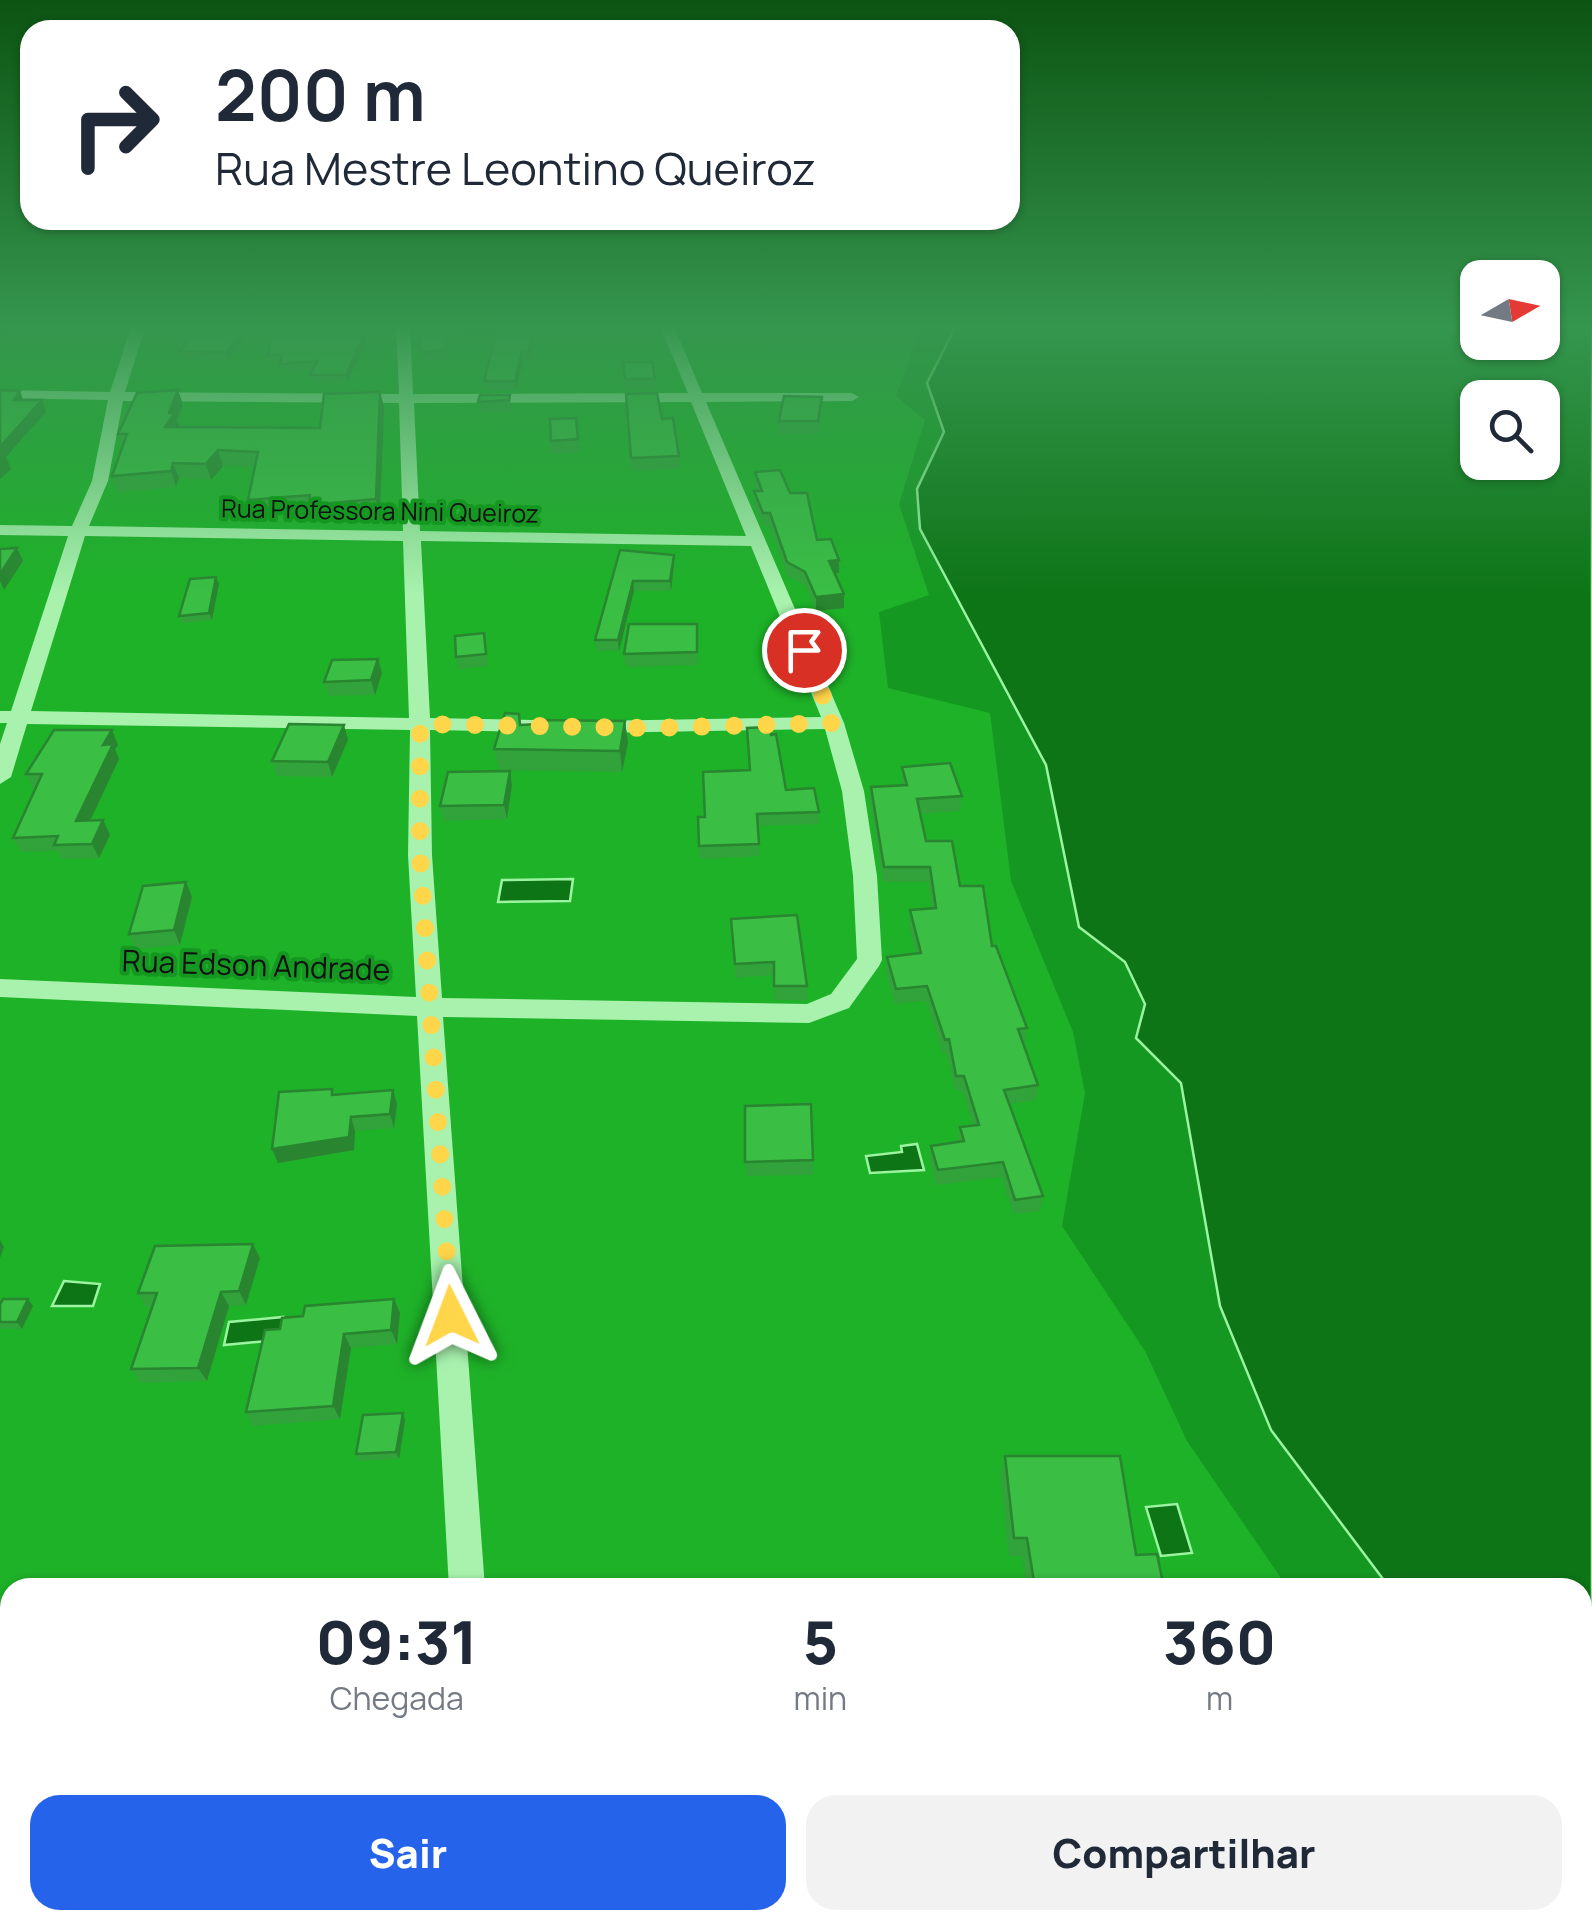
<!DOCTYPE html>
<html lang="pt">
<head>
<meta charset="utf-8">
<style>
	body { margin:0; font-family:Manrope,sans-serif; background:#f2f2f3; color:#1f2937; height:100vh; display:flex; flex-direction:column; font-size:38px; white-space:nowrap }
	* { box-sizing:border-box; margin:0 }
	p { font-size:32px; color:#747a83 }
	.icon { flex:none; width:55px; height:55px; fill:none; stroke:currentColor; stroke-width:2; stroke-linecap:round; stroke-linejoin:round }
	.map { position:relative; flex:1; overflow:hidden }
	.panel { position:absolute; left:0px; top:1578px; width:1592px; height:352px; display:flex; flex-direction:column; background:#fff; border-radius:30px 30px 0 0; box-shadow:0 2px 8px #0004 }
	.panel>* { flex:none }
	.top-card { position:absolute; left:20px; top:20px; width:1000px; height:210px; border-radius:30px; box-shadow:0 2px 8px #0004; background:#fff; color:#1f2937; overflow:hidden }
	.needle { width:65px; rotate:81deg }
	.tools { position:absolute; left:1460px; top:260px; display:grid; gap:20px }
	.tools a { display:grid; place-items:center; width:100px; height:100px; border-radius:20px; background:#fff; box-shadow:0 2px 8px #0004; font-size:50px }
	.pin { position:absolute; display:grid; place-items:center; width:85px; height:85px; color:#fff; margin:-42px; border:5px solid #fff; border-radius:50%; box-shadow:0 2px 10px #0007 }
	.me { position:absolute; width:110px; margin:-55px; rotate:357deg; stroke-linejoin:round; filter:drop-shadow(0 0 8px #0008) }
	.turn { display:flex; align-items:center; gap:35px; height:210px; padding:0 30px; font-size:45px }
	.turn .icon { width:130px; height:130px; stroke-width:2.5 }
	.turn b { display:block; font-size:70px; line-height:85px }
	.eta { display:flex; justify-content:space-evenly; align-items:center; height:170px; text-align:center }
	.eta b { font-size:60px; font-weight:800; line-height:70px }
	.cta { display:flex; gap:20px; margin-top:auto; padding:20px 30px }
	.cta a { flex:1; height:115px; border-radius:30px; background:#2563eb; color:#fff; font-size:40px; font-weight:800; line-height:115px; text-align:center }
	.cta a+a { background:#f2f2f3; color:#1f2937 }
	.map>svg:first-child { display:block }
	.green { fill:#1eb228 }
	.water { fill:#0e7517; stroke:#9bf5a0; stroke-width:2.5; fill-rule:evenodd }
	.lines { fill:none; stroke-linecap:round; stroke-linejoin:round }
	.minor { fill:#a8f2ae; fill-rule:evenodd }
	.wall { fill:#32a33a }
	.shaded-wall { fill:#298530 }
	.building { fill:#3abe44; stroke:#298530; stroke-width:2.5 }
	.route { stroke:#ffd54a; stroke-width:18; stroke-dasharray:0 32.4 }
	.labels { text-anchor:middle; stroke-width:8; stroke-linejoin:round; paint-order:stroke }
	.far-street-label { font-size:25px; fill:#111; stroke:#159821 }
	.street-label { font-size:30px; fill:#111; stroke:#159821 }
</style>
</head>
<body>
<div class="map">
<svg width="1592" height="1928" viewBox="0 0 1592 1928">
	<rect width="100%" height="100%" fill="#159821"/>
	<path class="green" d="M91,324H409L498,338L620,324H922L896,396L925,420L899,504L929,595L879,612L888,688L990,713L1011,881L1073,1032L1085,1093L1062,1226L1145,1351L1187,1441L1287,1587L10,1588V1920H1526L1531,1928H0V335Z"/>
	<path class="water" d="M957,324H1477L1478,342H1542L1543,324H1592V1805L1582,1796V1588L1389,1587L1271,1430L1220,1306L1181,1083L1136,1038L1145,1004L1125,962L1079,927L1046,765L920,529L917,489L944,432L927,383ZM1478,398H1542V462H1478Z
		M573,879L570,901L498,902L502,880Z
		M917,1144L924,1170L870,1173L866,1156L902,1152L901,1146Z
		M64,1281L100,1284L93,1306H52Z
		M283,1317L279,1340L224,1345L229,1322Z
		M1177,1504L1192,1553L1161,1556L1146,1507Z"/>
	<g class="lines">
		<path class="minor" d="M132,324H146L125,392L399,394L396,324H410L413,394L688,393L659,324H673L702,393H852L859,397L852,401L706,402L844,723L864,791L877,876L882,960L879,966L849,1008L809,1023L443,1017L485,1588H449L417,1016L0,997V979L416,997L408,855L410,730L27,724L11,777L0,784V744L7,723H0V711H11L68,536L0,535V525L72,526L92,481L108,400L0,398V390L110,392ZM123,401L399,403L403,531L89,526L108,481ZM691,402L746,536L420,531L414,403ZM85,536L403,541L409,718L31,711ZM421,541L751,546L821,717L594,721L584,727L594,733L825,729L842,791L853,876L857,959L831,994L807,1004L442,998L432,855L430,730L534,732L544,726L534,720L430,718Z
			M0,1710L10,1711V1749L0,1748Z
			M461,1920H503V1928H461Z"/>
	</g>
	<path class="wall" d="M0,324H130L127,328L0,330Z
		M148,324H255L228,360L182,359L179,351L184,346H174L171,338L177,331L157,332L156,327H149Z
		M275,324H306L303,338L366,343L347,382L312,383L310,375L313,369L282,371L280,362H270L268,355Z
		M448,324L447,360L422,361L420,352Z
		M499,324H536L530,360H523L516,390H486L484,381Z
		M623,362L655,379L656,389H625Z
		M178,390L183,405L177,420L180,427L320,428L380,392L384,407L380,515L313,521L311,512L253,516L248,500L255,467L223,466L211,480L179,478L176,487L118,492L112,476L122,446L118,434Z
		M626,394L662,419L679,456L680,468L632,471Z
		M510,395L511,411L480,413L478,402Z
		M822,397L818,434H780L779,421Z
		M576,418L579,452L552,454L551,441Z
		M755,472L790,493L817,540L839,573H835L844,594V608L816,611L805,586L787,575L770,526H764L754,504V491H758L755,485Z
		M620,550L674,565L671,591H634L619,651H597L595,640Z
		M216,577L219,584L212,620L182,623L179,616Z
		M697,624L698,665L626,667L624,654Z
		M484,633L488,666L458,669L456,657Z
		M382,673L375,695L328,696L324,682Z
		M519,714L521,725L625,721L628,743L622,772L499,770L494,749Z
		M771,735L786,790L819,812V824L758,826L759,856L699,859L698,817H705L750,770Z
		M348,740L332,777L277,776L272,761Z
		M118,745L115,749L119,759L90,821L103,820L110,835L99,858L61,859L57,851L21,852L13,838L35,788L33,789L26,774Z
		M902,767L962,796L960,811L920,814L926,841L960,886L992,946L1027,1028L1025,1043H1023L1038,1085L1036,1100L1009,1104L1043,1196L1040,1211L1013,1214L1001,1177L936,1185L930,1160L931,1146L958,1142L960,1127L973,1126L962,1091H955L947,1054L943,1055L926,1001L895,1004L886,972L887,957L916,954L909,925L910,910L932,908L928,882H883L870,802L871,787L902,785Z
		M512,785L507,819L444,821L440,806Z
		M186,882L192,897L180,945L136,949L129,934Z
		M731,919L807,986V1000H774V975L736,978Z
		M332,1089L334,1094L397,1104L394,1128L355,1131L354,1150L278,1163Z
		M745,1106L813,1160V1175L746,1176Z
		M260,1258L246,1305L229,1306L207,1381L140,1383L131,1369L152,1307H146L138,1293Z
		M28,1299L33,1306L22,1329H0V1304Z
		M394,1299L400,1313L397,1344L351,1348L340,1419L253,1426L246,1412L280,1329L303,1316Z
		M405,1420L399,1459L359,1461L356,1454Z
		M1005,1456L1136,1555L1164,1588H1026L1022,1556H1009L1000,1475Z"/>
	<path class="shaded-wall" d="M247,324H255L228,360L226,352Z
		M303,324H306L300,346L299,338Z
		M446,324H448L447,360L446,350Z
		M534,324H536L530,360L529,351Z
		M364,335L366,343L347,382L346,375Z
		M522,351L523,360L516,390L515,381Z
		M178,390L183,405L177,420L180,428L165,427L169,413Z
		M20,391L24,402L14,400Z
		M380,392L384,407L380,515L376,499Z
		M42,400L46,412L6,457L11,469L0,479V447Z
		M218,450L223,466L211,480L206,464Z
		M173,463L179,478L176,487L171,471Z
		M17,548L23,561L4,590L0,581V574Z
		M674,555V565L671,591L670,581Z
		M839,560V573L829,574V561Z
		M216,577L219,584L212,620L209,613Z
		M633,581L634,591L619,651L618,640Z
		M844,594V608L816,611V597Z
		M378,659L382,673L375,695L371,680Z
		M625,721L628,743L622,772L620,751Z
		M344,725L348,740L332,777L328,762Z
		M112,730L118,745L115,749L119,759L83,836L76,821L103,745Z
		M510,771L512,785L507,819L504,805Z
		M103,820L110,835L99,858L92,844Z
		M186,882L192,897L180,945L174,930Z
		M393,1090L397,1104L394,1128L390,1114Z
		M351,1117L355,1131L354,1150L278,1163L272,1149Z
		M0,1240L4,1247L0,1258Z
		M253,1244L260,1258L246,1305L239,1291Z
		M221,1292L229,1306L207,1381L198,1368Z
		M28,1299L33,1306L22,1329L17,1322Z
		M394,1299L400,1313L397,1344L391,1330Z
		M344,1334L351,1348L340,1419L333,1406Z
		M403,1413L405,1420L399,1459L396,1452Z
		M224,1920H240L239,1928H224Z
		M416,1920H427V1928H416Z"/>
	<path class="building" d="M182,324H247L226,352L179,351L191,338H171Z
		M275,324H303L299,338L364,335L346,375H310L317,361L280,364L282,354L268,355Z
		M420,324H446V350L420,352Z
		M499,324H534L529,351H522L515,381H484Z
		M623,362H652L655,379H625Z
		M0,390L20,391L14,400H42L0,447Z
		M178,390L169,413H175L165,427L320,428L324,394L380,392L376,499L309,505L310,495L248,500L258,452L218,450L206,464L173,463L171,471L112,476L127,434H118L137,393Z
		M657,393L662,419L673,418L679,456L631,458L626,394Z
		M480,395H510L509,400L478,402Z
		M784,396L822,397L818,421H779Z
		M576,418L578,439L551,441L550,419Z
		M780,470L790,493H807L817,540L831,539L839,560L829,561L844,594L816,597L805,572L787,562L770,513H763L754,491H762L755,472Z
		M17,548L0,574V549Z
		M620,550L674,555L670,581H633L618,640H595Z
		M216,577L209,613L179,616L190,579Z
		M629,624H697V652L624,654Z
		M484,633L486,654L456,657L455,636Z
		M378,659L371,680L324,682L332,660Z
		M505,713L519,714L520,725L539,724V720L625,721L620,751L494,749Z
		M289,724L344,725L328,762L272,761Z
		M770,727L771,735L776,734L786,790L814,788L819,812L757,814L759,844L699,846L698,817H705L703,772L750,770L747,728Z
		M54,730H112L103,745L113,744L76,821L103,820L92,844L54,845L58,836L13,838L42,774H26Z
		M950,763L962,796L917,799L926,841H952L960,886H983L992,946H996L1027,1028L1018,1029L1038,1085L1004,1090L1043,1196L1015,1200L1003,1162L938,1170L931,1146L964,1141L960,1127L979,1125L964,1076H956L949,1039L945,1040L927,986L896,989L887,957L921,953L910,910L936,908L930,867H884L871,787L907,785L902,767Z
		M510,771L504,805L440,806L448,772Z
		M186,882L174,930L129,934L143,886Z
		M797,915L807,986H774V962L735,964L731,919Z
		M332,1089V1095L393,1090L390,1114L351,1117L349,1137L272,1149L279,1092Z
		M811,1104L813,1160L745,1162V1106Z
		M253,1244L239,1291L221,1292L198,1368L131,1369L157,1293H138L155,1246Z
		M3,1299H28L17,1322H0V1304Z
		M394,1299L391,1330L344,1334L333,1406L246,1412L265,1330L280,1329L282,1318L303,1316L305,1306Z
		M403,1413L396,1452L356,1454L363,1415Z
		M1005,1456H1120L1136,1555L1157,1554L1164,1588H1035L1027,1538H1014Z
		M126,1920H224V1928H125Z
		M313,1920H416V1928H313Z"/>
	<linearGradient id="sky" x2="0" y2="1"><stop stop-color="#0c5412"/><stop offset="0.55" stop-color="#35964e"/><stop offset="1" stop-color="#35964e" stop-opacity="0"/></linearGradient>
	<rect width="1592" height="594" fill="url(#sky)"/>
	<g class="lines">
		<path class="route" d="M451,1316L420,854V724L650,728L834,723L804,650"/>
	</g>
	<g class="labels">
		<g class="far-street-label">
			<text transform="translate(380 511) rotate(1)" y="9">Rua Professora Nini Queiroz</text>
		</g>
		<g class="street-label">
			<text transform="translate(256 966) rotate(2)" y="10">Rua Edson Andrade</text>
		</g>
	</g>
</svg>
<div class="tools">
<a><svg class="needle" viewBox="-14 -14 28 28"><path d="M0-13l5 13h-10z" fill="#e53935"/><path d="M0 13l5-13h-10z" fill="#747a83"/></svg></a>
<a><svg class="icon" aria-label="search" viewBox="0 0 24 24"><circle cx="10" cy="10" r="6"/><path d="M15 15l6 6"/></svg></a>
</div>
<div class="pin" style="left:804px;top:650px;background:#d93025"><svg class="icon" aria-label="arrive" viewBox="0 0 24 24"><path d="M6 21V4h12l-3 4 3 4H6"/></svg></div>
<svg class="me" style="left:451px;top:1316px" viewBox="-20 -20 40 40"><path d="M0-17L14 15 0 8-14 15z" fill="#ffd54a" stroke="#fff" stroke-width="4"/></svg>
<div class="top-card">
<div class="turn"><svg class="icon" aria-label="right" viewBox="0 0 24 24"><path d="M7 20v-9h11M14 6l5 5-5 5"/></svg><div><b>200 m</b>Rua Mestre Leontino Queiroz</div></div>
</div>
<section class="panel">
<div class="eta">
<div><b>09:31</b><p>Chegada</p></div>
<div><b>5</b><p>min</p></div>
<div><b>360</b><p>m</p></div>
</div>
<div class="cta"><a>Sair</a><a>Compartilhar</a></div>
</section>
</div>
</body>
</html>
